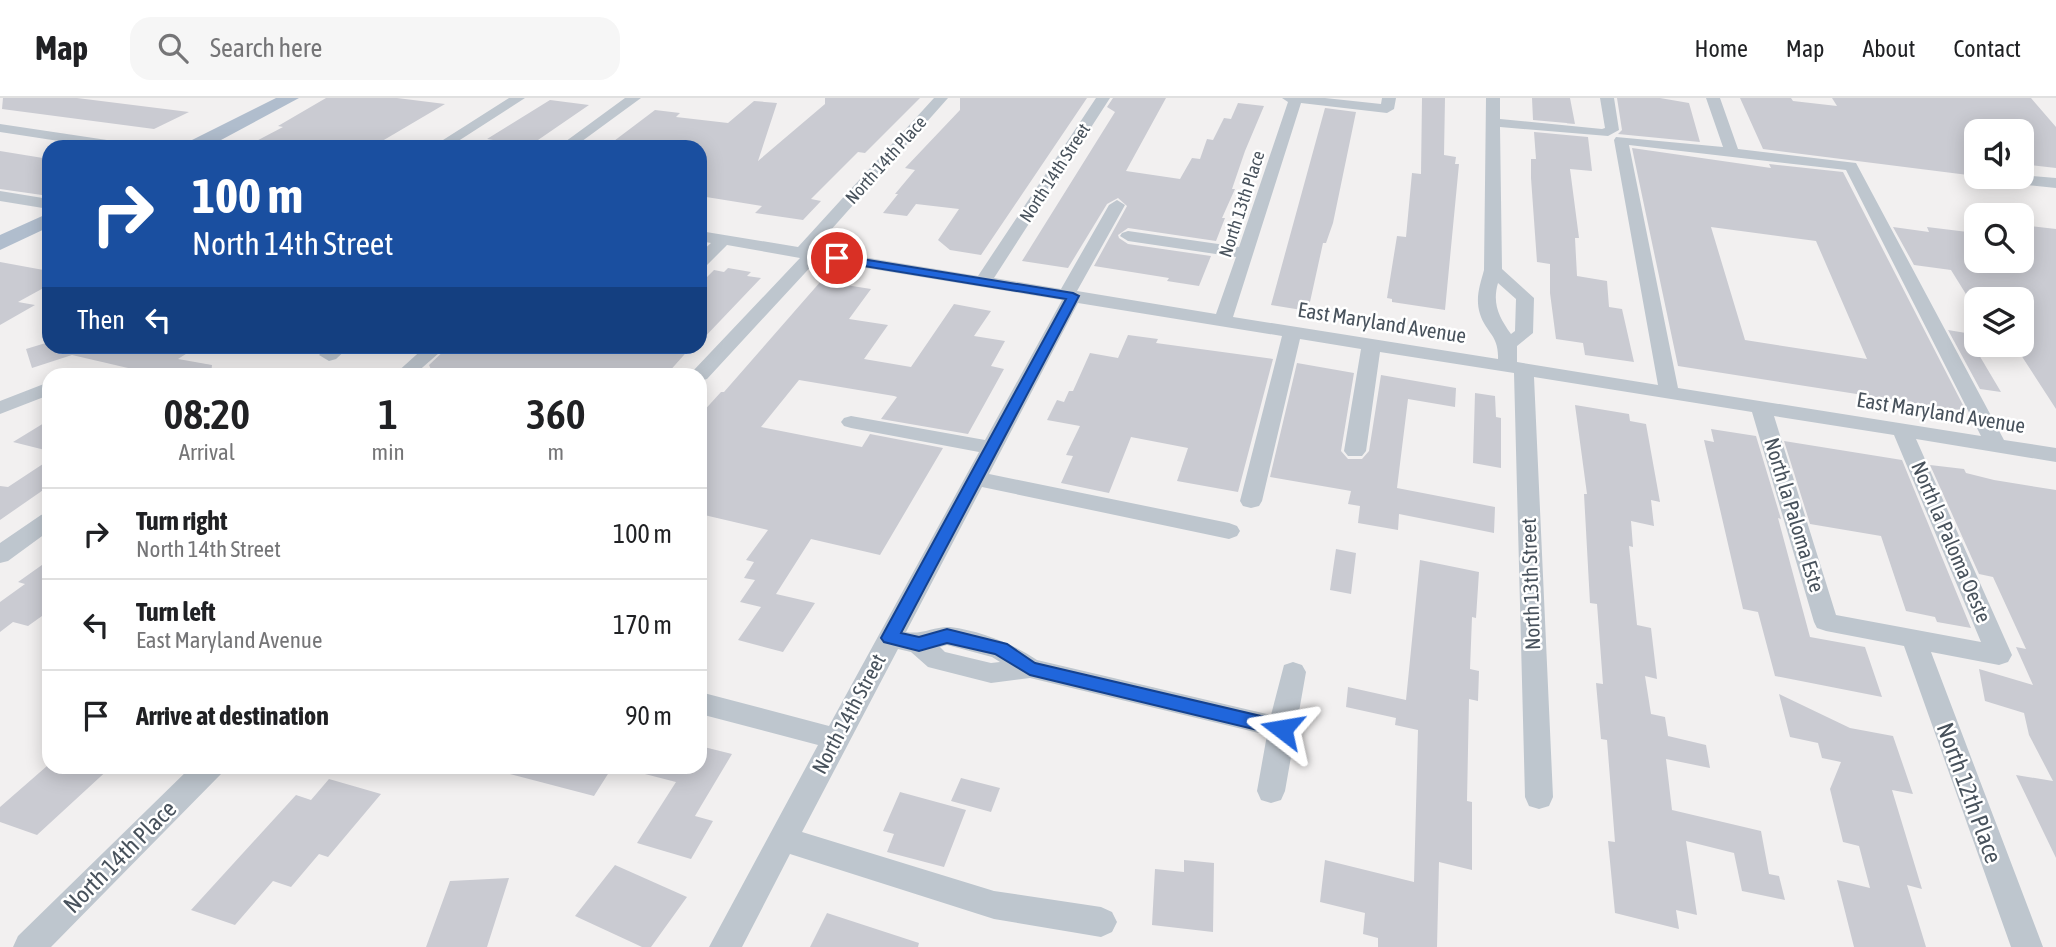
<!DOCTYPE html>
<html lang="en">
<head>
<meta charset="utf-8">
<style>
	body { margin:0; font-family:"Asap Condensed",sans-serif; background:#f6f6f6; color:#202124; height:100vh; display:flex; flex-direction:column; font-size:26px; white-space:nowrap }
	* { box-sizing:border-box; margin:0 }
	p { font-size:23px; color:#757577 }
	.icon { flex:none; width:38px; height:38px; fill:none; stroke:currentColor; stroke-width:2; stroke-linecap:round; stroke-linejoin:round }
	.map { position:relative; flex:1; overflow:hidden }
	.drawer { position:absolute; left:42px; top:270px; width:665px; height:406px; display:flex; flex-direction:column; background:#fff; border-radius:21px; box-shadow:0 4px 18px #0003 }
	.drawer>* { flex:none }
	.hud { position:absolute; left:42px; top:42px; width:665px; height:214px; border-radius:21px; box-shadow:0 4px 18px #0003; background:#1a4fa0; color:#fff; overflow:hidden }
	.controls { position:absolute; left:1964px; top:21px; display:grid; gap:14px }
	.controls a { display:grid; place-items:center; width:70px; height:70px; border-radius:14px; background:#fff; box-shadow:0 4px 18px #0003; font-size:35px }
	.pin { position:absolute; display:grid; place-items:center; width:60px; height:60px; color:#fff; margin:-30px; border:4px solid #fff; border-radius:50%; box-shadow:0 2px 7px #0007 }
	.me { position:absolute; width:77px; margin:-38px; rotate:284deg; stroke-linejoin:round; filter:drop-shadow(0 0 5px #0008) }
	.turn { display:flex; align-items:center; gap:24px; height:147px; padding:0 35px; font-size:32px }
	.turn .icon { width:91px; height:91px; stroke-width:2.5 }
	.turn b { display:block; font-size:49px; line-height:60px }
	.then { display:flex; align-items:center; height:66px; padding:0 35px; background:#0003; gap:14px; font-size:26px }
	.eta { display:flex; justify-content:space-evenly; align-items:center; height:119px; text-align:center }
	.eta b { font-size:42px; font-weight:600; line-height:49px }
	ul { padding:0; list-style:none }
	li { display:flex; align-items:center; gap:21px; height:91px; padding:0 35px; border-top:2px solid #e0e0e0 }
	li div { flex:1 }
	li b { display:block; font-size:26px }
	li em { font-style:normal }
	header { display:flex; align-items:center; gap:42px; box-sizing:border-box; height:98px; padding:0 35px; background:#fff; border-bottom:2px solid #e0e0e0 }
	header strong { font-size:33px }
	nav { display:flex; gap:38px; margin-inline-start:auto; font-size:24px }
	.search { width:490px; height:63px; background:#f6f6f6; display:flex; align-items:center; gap:18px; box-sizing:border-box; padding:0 24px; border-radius:21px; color:#757577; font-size:26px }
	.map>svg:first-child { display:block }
	.building { fill:#cacbd2; fill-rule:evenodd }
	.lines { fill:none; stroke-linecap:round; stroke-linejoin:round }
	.minor { fill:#bec6ce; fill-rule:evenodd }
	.major { fill:#b0bdcd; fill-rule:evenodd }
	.route { fill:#2066dc; stroke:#15428f; stroke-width:2 }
	.labels { text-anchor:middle; stroke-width:5; stroke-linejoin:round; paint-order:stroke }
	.far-street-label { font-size:18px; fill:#48525c; stroke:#fff }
	.street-label { font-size:21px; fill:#48525c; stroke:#fff }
	.near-street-label { font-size:24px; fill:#48525c; stroke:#fff }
</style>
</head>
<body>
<header>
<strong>Map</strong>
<div class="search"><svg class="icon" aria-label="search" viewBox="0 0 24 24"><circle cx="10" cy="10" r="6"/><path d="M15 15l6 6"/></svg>Search here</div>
<nav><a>Home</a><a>Map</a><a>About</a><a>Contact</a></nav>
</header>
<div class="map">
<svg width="2056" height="849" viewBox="0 0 2056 849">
	<rect width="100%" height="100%" fill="#f2f0f0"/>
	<path class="building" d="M3,0H77L189,14L154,31L2,11Z
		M326,0H397L445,6L372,49H245L283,29L278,28Z
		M825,0H920L865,55L858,54L811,101L821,103L803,122L755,115L762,108L700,98V49H606L655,12L680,15L676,19L728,25L754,3L777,5L758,63L825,6Z
		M960,0H1087L981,157L950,152L938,142L959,111L916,106L907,118L883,115L898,96H895L915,72L905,70L960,12Z
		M1113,0H1166L1126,73L1180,81L1192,60L1200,61L1207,41L1213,42L1224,20L1231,21L1238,5L1264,8L1245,53L1232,91H1235L1222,120H1225L1216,143L1128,130L1118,137L1119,140L1128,146L1211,158L1199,188L1167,183L1169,180L1094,168L1127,108L1118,100L1107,106L1068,170L1022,163L1115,14L1107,9Z
		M1422,0H1445L1444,57L1456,59L1455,66H1459L1445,212L1392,204V201L1387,200L1397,138L1406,139L1412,75L1421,76Z
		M1532,0H1570L1575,26H1578L1533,22Z
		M1617,0H1660L1689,5L1700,44L1618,36L1622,32Z
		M1740,0H1791L1793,3L1837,8L1832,0H2031L2056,29V70L2021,66V33H1976V78L1763,51Z
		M550,2L589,7L538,42L525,47L487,41Z
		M1325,10L1356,14L1333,125L1326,145H1323L1308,213L1271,207Z
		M1534,34L1588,39L1592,73L1570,71L1579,140H1575L1577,178L1607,183L1609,209L1622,211L1634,264L1585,257L1583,245L1556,241L1550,195V166L1537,164L1531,80V61H1536Z
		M1632,50L1771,70L1769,66L1843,74L1966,313L1678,268ZM1711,129L1816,143L1867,261L1745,242Z
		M0,53L49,61V98L0,91Z
		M2021,127L2056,131V311L2021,257V201H1969L1951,172L1914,167L1893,129L1929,134L1927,129L1976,135V163H2021Z
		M0,164L49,173V187L18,204L35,207L0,227Z
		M728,170L751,174L747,178L761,180L700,244V186L714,172L724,174Z
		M821,183L871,191L849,221L888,227L864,261L911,269L954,206L991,213L974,238L1005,243L991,268L1004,271L968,336L881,321L897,299L894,298L799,282L761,329L862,349L870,336L943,350L880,457L811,441L776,496L815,505L783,554L738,542L761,509L740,504L755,482L744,480L754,464L746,462L768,432L700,416V317L721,294H724Z
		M1948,232L1966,235L2001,294L1980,291Z
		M1128,237L1158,241L1156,245L1273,261L1238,394L1177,383L1188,350L1131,339L1109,395L1061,385L1073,358L1066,357L1080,328L1047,322L1057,302L1064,304L1069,293H1073L1090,255L1118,260Z
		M49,244V248H161L189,254L178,261L212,267L211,276H118L128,270L72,257L32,270L26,251Z
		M449,248H692L667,276H433L429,267Z
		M1297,265L1354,275L1341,353L1348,361H1362L1369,353L1381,277L1456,290L1455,309L1408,301L1397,390L1495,409L1494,435L1399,416L1398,432L1358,425L1360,408L1348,406L1351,393L1270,379Z
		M1475,295L1495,298L1496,319L1501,320V370L1473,365Z
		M1575,307L1629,316L1630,323L1646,326L1660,404L1651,402L1654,428L1631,423L1633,449L1629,448L1637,527L1651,530L1657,581L1645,578L1651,616L1665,619L1668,638L1706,647L1710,670L1666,661L1672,712L1761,733L1769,776L1779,778L1785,802L1742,793L1734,755L1686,743L1697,817L1676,812L1679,831L1615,815L1608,743L1615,744L1607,642L1601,641L1596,585L1603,586L1597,506L1590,505L1584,396H1587Z
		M49,322V353L13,344Z
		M1711,331L1756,338L1781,421L1778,420L1810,539L1865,549L1882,599L1775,578L1758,514L1743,511L1704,342L1714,344Z
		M1784,343L1902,362L1971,530L1937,524L1935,519L1906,513L1881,438L1810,426Z
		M49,362V388L0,422V388L8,389Z
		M1930,367L1964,371L1966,375L1994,382L2056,392V760L2016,677L2053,683L2029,637L2024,615L1985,603L1979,571L2033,587L2016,549L2026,551L1993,479L1979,476Z
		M1336,451L1356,455L1351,496L1330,492Z
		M49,462V513L28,528L13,524L0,534V504L25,486L18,484Z
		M1420,462L1479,474L1476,520L1472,519L1470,571L1479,573L1478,603L1469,601L1467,703L1472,704V772L1439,764L1437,849H1378V840L1363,836L1365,815L1320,804L1325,762L1414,784L1418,632L1395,627L1396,620L1346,609L1348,589L1406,602Z
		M1779,596L1850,630L1893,638L1913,696L1892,692L1922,791L1907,787L1926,849H1854L1837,782L1870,790L1859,748L1843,744L1830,691L1841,664L1822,660L1818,645L1790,639Z
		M700,648L732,656L695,718L713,723L691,761L637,745L676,684L641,675L642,668H700Z
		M47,668H112L37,737L0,724V709Z
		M507,668H613L594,698L506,675Z
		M961,680L1000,690L991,714L951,703Z
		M329,681L381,696L328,759L319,756L291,789L273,783L235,827L191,812L296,697L311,702Z
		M900,694L966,712L944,769L887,754L894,736L883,733Z
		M1184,762L1214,765L1213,834L1152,827L1155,771L1184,774Z
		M615,767L687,799L651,849H642L575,818Z
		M509,780L487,849H426L450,783Z
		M827,815L919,845L918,849H810Z"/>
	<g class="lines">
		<path class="minor" d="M509,0H525L449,49H432Z
			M625,0H641L574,49H558Z
			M934,0H948L814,151L978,178L1096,0H1110L994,180L1061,191L1109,107L1117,102L1125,107L1077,193L1216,216L1236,159L1128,143L1120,138L1122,135L1128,133L1239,149L1288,4L1282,0H1325L1381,6L1382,0H1396L1394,11L1387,15L1301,5L1233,219L1498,261C1499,237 1486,235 1480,216C1475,200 1480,187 1484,172L1486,0H1500V21L1602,31L1605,30L1600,0H1614L1619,32L1608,38L1500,29L1502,171L1534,200L1533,235L1517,248V264L1658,287L1614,42L1616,39L1723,49L1706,0H1720L1738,51L1856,65L2004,342L2056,350V364L1916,341L2012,557L2008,564L1999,567L1931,554L2043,849H2011L1904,548L1826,533L1817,530L1814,524L1752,314L1534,279L1553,699L1549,708L1539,711L1529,708L1525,699L1514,275L1380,254L1366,353L1362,358H1348L1344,353L1361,251L1300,241L1262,403L1259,408L1251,410L1243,408L1240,403L1282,238L1078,205L989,376L1229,425L1237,428L1240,433L1237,438L1229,441L982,389L906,534C922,537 935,528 950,529C981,533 1011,545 1037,562L1271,617L1284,567L1293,564L1302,567L1306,574L1285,693L1281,702L1271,705L1261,702L1257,693L1267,637L1030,580L991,585L928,569L911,554L898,551L802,734L994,793L1101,809L1112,814L1117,824L1112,834L1101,839L994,821L790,756L742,849H709L818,647L700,616V594L829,628L979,354L851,330L844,328L841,324L844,320L851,318L985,342L1062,202L817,162L707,281L700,283V276H691L693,273L800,160L727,147L706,168L700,169V155L711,145L700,143V133L798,149ZM1629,47L1846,72L1981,338L1678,290ZM1498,185L1516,201L1515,233L1511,236C1499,219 1492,206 1498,185ZM1774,318L1894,337L1981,544L1836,517ZM947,547L992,559L1000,564L991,565L945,554L940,549Z
			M0,26L127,45L134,49H98L0,34Z
			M2021,77L2056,80V90L2007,85L1999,80Z
			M0,93L49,101V111L0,103Z
			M328,248H350L336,261L329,263L319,257Z
			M426,248H447L415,276H395Z
			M49,284V297L0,316V303Z
			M49,414V433L8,463L0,465V445L41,417Z
			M192,668H225L221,676L51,849H13L18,838Z"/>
		<path class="major" d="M276,0H299L208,49H184L186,45Z
			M49,115V129L0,152V137Z"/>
	</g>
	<path class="route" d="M837,157L1073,195L1079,198L901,535L919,539L947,531L1007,546L1035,565L1282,623L1289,625L1292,631L1289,636L1282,638L1030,577L995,556L947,545L919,553L884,544L881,540L1066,201L833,163V158Z"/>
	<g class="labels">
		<g class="far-street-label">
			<text transform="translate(886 62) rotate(-48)" y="6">North 14th Place</text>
			<text transform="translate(1055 75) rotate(-57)" y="6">North 14th Street</text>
			<text transform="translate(1242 106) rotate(-72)" y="6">North 13th Place</text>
		</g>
		<g class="street-label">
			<text transform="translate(1382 225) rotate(9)" y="7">East Maryland Avenue</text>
			<text transform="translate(1941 315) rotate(9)" y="7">East Maryland Avenue</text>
			<text transform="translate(1794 417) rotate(73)" y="7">North la Paloma Este</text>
			<text transform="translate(1951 444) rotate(67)" y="7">North la Paloma Oeste</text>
			<text transform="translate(1531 486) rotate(-92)" y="7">North 13th Street</text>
			<text transform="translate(849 616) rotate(-62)" y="7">North 14th Street</text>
		</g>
		<g class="near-street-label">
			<text transform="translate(1969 695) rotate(70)" y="8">North 12th Place</text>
			<text transform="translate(120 759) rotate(-45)" y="8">North 14th Place</text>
		</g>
	</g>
</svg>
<div class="controls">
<a><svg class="icon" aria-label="sound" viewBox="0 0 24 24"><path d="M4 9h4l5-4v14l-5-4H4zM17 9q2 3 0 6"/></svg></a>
<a><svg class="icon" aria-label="search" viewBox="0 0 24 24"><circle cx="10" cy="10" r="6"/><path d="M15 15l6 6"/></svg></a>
<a><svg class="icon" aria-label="layers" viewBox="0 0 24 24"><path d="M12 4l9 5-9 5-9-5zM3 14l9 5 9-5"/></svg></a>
</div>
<div class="pin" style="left:837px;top:160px;background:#d93025"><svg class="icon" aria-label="arrive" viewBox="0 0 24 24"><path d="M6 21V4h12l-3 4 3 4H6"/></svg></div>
<svg class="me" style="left:1282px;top:631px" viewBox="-20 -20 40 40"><path d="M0-17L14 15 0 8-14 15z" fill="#2066dc" stroke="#fff" stroke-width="4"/></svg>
<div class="hud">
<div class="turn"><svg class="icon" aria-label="right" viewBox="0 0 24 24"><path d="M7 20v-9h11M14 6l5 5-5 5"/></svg><div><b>100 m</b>North 14th Street</div></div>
<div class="then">Then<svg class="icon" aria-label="left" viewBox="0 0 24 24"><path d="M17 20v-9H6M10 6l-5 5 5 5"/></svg></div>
</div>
<section class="drawer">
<div class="eta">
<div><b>08:20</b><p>Arrival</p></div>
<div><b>1</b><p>min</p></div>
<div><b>360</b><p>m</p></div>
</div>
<ul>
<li><svg class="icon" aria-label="right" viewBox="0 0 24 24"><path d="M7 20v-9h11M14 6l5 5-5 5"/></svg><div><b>Turn right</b><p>North 14th Street</p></div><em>100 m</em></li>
<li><svg class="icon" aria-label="left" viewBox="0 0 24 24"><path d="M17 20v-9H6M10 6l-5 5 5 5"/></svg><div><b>Turn left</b><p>East Maryland Avenue</p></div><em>170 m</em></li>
<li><svg class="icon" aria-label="arrive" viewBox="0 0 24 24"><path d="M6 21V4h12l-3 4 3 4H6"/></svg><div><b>Arrive at destination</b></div><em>90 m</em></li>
</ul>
</section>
</div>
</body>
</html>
